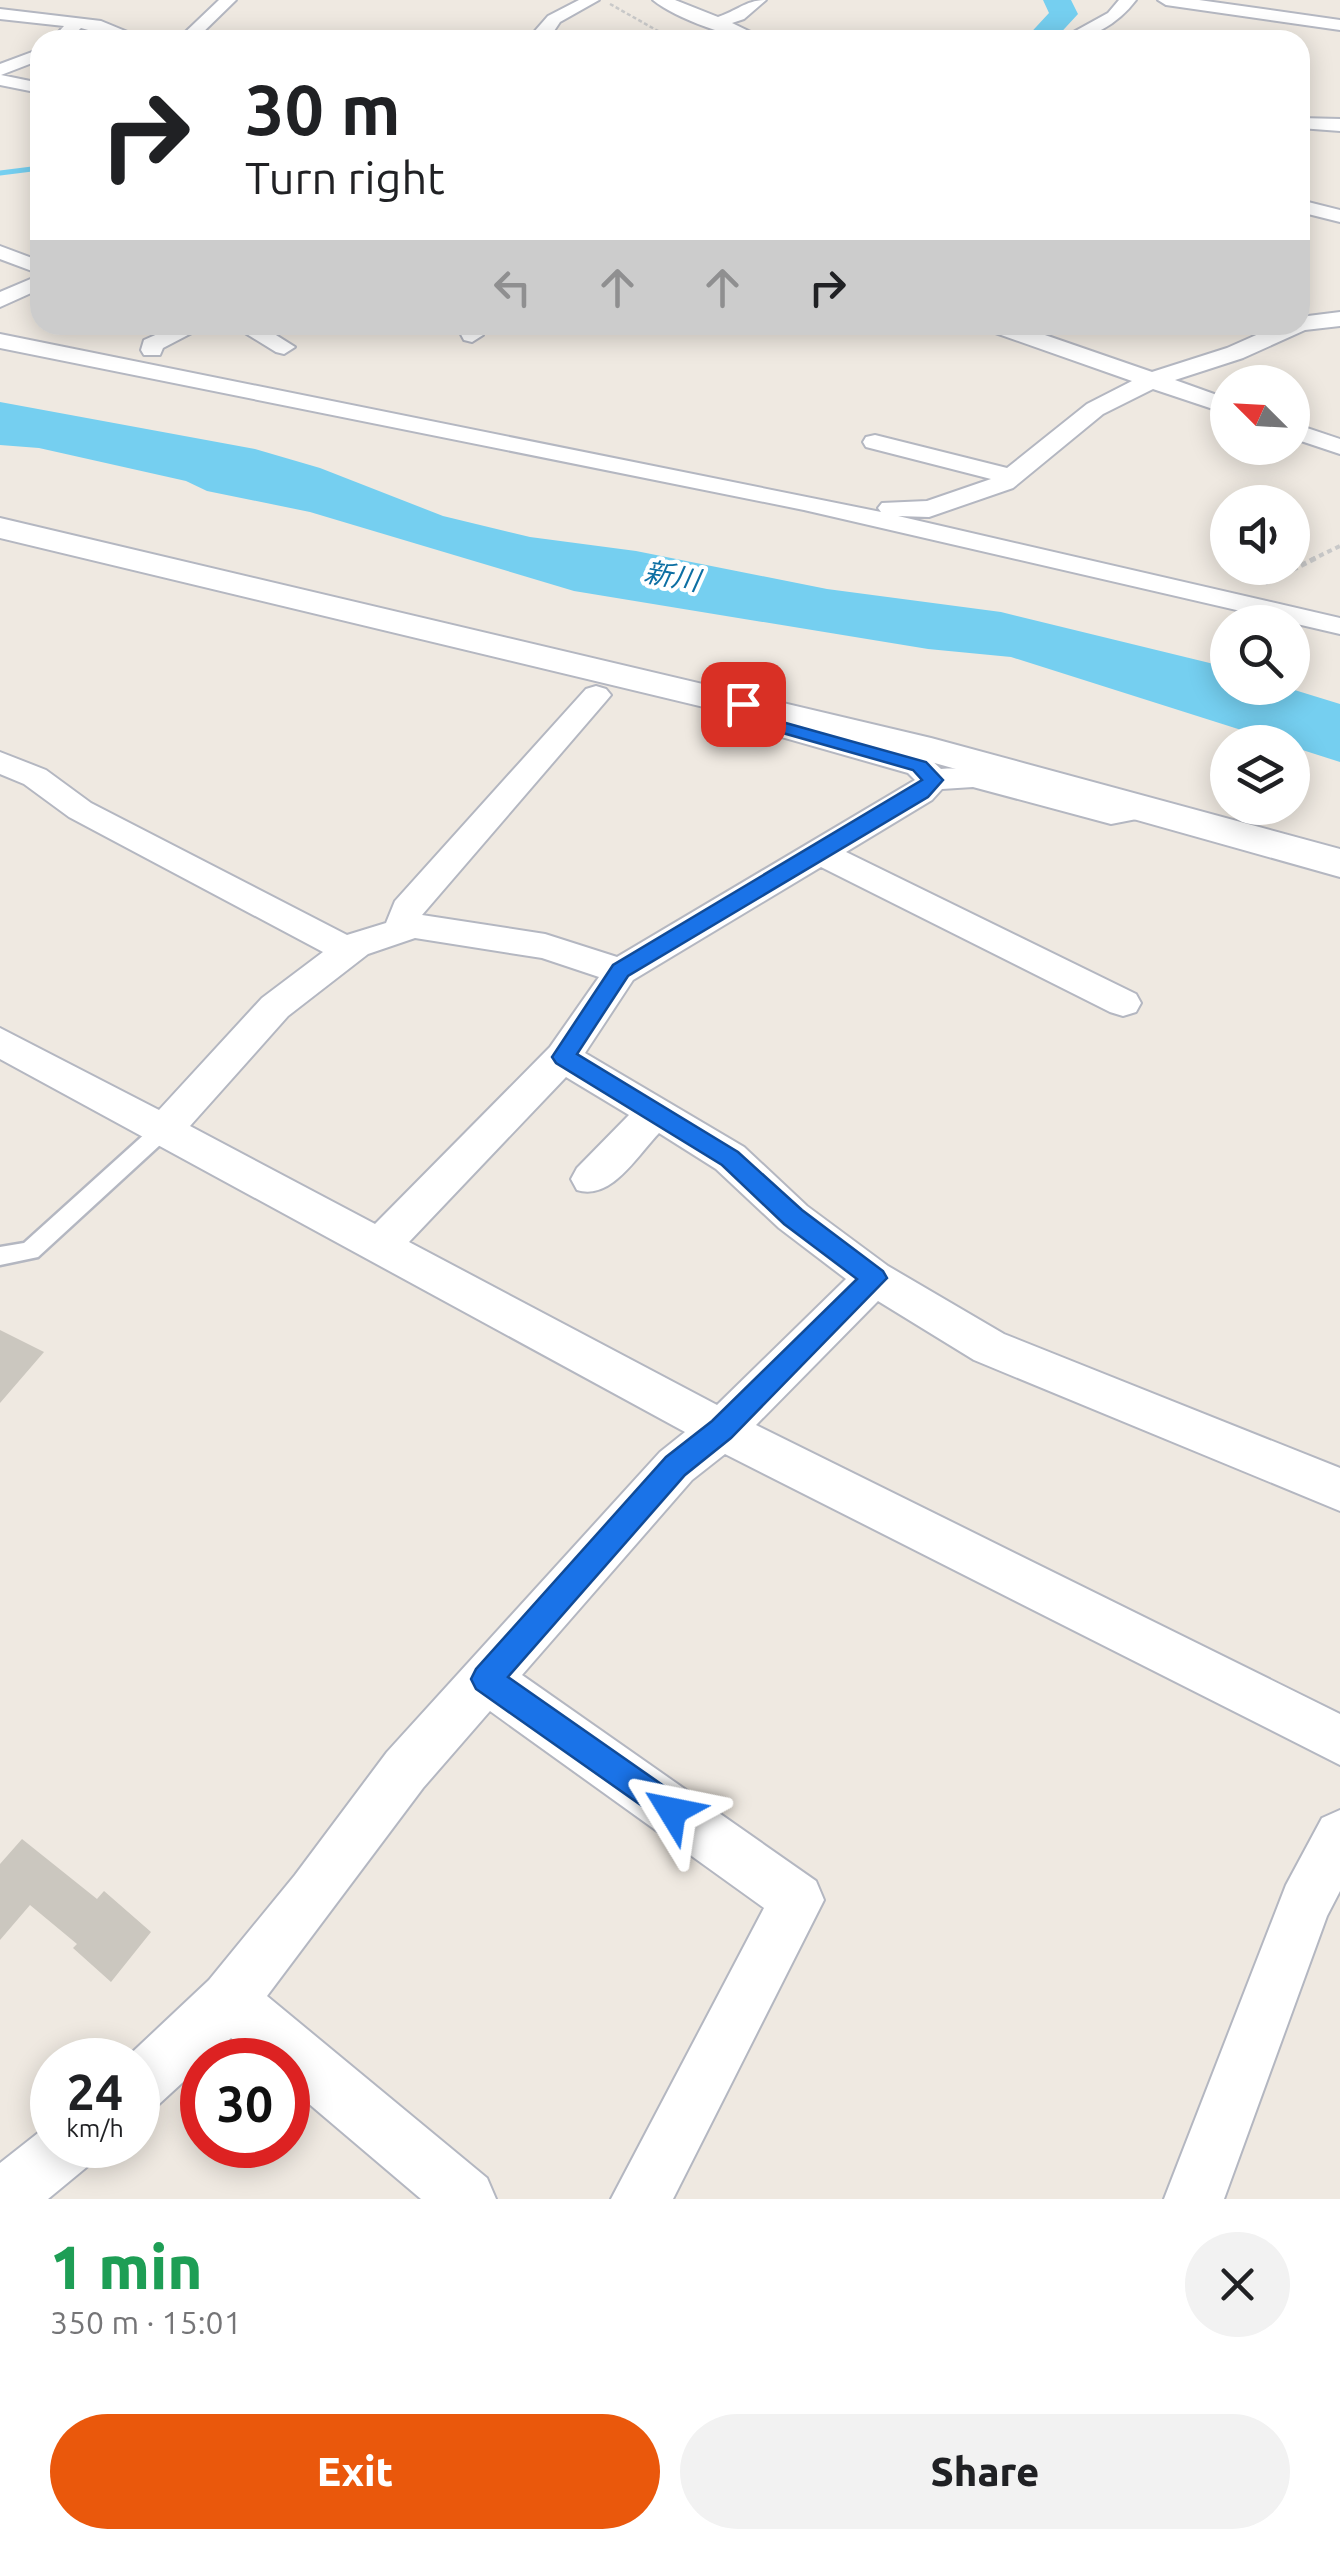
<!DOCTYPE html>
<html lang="en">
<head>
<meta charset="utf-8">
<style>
	body { margin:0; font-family:Ubuntu,"Noto Sans JP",sans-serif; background:#f2f2f2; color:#202124; height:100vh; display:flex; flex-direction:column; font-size:38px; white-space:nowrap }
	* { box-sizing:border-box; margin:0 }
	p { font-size:32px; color:#757577 }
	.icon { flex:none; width:55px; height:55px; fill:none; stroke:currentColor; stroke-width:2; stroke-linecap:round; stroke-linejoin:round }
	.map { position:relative; height:2199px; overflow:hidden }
	.details { display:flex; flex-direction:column; background:#fff; flex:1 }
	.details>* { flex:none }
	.top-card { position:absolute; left:30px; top:30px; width:1280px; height:305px; border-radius:30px; box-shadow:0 5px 25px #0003; background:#fff; color:#202124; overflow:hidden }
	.needle { width:65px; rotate:294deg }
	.buttons { position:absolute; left:1210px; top:365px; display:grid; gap:20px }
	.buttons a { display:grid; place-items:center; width:100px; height:100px; border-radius:50%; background:#fff; box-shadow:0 5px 25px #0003; font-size:50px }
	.speed { position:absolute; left:30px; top:2038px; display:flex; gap:20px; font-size:50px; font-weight:700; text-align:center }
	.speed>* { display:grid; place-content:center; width:130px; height:130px; border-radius:50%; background:#fff; box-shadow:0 5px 25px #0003; line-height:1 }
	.speed small { font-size:25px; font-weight:400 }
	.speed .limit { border:15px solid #d22; background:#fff; color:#111 }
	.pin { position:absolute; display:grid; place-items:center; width:85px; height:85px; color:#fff; margin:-42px; border-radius:20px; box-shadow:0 5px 15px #0006 }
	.me { position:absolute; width:110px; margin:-55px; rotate:305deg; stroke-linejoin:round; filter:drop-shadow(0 0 8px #0008) }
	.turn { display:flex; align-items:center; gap:35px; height:210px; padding:0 50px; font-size:45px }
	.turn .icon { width:130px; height:130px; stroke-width:2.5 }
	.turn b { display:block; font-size:70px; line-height:85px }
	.lanes { display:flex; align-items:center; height:95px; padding:0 50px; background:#0003; justify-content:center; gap:50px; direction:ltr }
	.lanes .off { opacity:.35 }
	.round { display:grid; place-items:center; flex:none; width:105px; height:105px; border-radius:52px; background:#f2f2f2 }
	.head { display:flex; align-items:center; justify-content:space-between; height:170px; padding:0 50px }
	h1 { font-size:60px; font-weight:800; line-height:75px; color:#1e9e55 }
	.action { display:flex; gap:20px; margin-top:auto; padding:20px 50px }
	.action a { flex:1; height:115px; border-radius:60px; background:#ea580c; color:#fff; font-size:40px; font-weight:800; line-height:115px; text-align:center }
	.action a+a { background:#f2f2f2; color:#202124 }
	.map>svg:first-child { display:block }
	.water { fill:#75cff0 }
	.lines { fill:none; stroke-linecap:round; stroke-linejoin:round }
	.stream { stroke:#75cff0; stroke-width:5 }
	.river { fill:#75cff0; fill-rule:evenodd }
	.building { fill:#cbc7bf }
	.service-casing { stroke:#b4b7c1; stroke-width:5 }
	.minor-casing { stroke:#b4b7c1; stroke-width:4 }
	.tertiary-casing { stroke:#b4b7c1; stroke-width:4 }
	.path-far2 { stroke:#c9c9c9; stroke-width:2.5; stroke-dasharray:4 2.5; stroke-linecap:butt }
	.path-far1 { stroke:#c9c9c9; stroke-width:4; stroke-dasharray:5 4; stroke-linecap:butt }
	.path { stroke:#c9c9c9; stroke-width:5; stroke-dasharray:6 4; stroke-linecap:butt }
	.service { fill:#fff; fill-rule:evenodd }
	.minor { fill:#fff; fill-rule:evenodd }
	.tertiary { fill:#fff; fill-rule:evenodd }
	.route { fill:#1a73e8; stroke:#114b97; stroke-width:2.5 }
	.labels { text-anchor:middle; stroke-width:8; stroke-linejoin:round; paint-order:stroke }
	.far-water-label { font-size:28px; font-style:italic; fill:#0d6fa3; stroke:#fff }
</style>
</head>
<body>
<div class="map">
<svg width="1340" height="2199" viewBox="0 0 1340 2199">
	<rect width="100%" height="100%" fill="#efe9e1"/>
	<path class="water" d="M0,402L255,449L320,468L443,516L530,537L636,551L827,589L1001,612L1222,666L1227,668L1228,688H1288L1340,704V762L1293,747L1292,742H1279L1011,657L928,649L574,591L310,512L207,491L186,481L39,448L0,445Z"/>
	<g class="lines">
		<path class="stream" d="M0,173L40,168"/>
		<path class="river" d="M1043,0H1071L1078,14L1054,40H1024L1049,13Z"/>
	</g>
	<path class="building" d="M0,1330L44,1352L0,1403Z
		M22,1839L97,1899L104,1891L151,1932L111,1982L73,1948L77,1944L30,1905L0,1940V1864Z"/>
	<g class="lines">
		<g class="service-casing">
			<path id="service" d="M165,1120L172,1122L175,1128L172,1134L38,1257L0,1265V1247L24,1243L158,1122Z"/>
		</g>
		<g class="minor-casing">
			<path id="minor" d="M219,0H236L195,40H177Z
				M579,0H599L560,22L548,40H527L548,16Z
				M653,0H675L718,17C737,11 746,0 766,0L744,19L732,23L767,40C736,40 678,20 653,0Z
				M1119,0H1136C1117,25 1090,40 1059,40L1108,13Z
				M1158,0H1199L1340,20V30L1166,5Z
				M0,9L101,21L147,40H124L81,28L68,40H51L64,26L0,19Z
				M40,49V60L1,75L40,83V93L0,85V64Z
				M1300,118L1340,119V131L1300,128Z
				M1300,200L1340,210V222L1300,212Z
				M0,246L40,261V274L0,259Z
				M40,275V289L0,307V292Z
				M1340,312V326L1305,330L1243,358L1175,380L1228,399V414L1153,389L1103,414L1013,488L929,517L898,516L1340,618V634L804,510L0,348V334L881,512L878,508L882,503L927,501L991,479L866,447L863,442L866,437L875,435L1007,468L1087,404L1132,381L987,330L984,325H1016L1152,372L1227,348L1279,325H1300V317Z
				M178,325H207L163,348L160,355H144L141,350L144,340Z
				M232,325H260L295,347L284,354L276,352Z
				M456,325H478L483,335L472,342L464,340Z
				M1292,423L1340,439V454L1292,438Z
				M596,686L606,689L611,695L606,701L422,915L545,934L617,957L915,780L908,773L739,725L728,703L732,697H754L762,712L930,759L941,769C997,765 1050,790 1105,802C1121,805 1136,797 1152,802L1157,809L1152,816L1111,824L973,787L942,789L932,800L846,852L1136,994L1141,1003L1136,1012L1123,1016L1110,1012L821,867L633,980L585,1053L744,1147L807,1206L888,1266L1004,1334L1340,1468V1511L974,1360L878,1301L756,1425L1340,1714V1765L725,1454L692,1480L522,1675L816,1881L824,1900L673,2199H611L764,1908L490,1711L423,1788L267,1996L487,2178L496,2199H421L288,2086V2060H257L231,2038L158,2105L138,2113V2060H124L209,1980L295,1875L387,1752L660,1452L685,1432L0,1059V1028L159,1110L262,998L323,952L69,817L24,784L0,774V752L46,770L91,803L347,935L386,923L395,901L586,689ZM415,938L542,958L599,977L550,1047L375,1224L190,1126L288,1016L368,954ZM566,1077L629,1115L577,1168L571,1179L577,1190C611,1201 637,1156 659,1133L716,1169L779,1228L846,1279L717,1405L409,1242Z
				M1340,1810V1891L1327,1916L1224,2199H1164L1286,1885L1322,1818Z
				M52,2122V2145H96L88,2166L48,2199H0V2163Z"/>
		</g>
		<g class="tertiary-casing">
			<path id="tertiary" d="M0,518L931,738L1340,849V877L924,760L0,538Z"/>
		</g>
		<path class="path-far2" d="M610,4L674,40"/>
		<path class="path-far1" d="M1311,560L1340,546"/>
		<path class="path" d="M1265,583L1316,558"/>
		<use href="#service" class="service"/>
		<use href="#minor" class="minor"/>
		<use href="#tertiary" class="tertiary"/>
	</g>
	<path class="route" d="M743,698L749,700L757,715L926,762L943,780L928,797L628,976L577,1054L738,1152L802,1210L883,1271L887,1278L731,1438L685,1475L508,1677L684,1800L688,1811L684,1822L672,1827L476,1689L471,1679L476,1669L666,1457L712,1421L857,1279L784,1224L722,1165L556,1063L552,1057L613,965L922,780L913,770L744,722L734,704Z"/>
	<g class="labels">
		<g class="far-water-label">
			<text transform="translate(672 576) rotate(10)" y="10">新川</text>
		</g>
	</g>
</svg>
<div class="buttons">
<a><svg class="needle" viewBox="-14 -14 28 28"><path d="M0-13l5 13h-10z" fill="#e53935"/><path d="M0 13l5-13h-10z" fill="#757577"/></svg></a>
<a><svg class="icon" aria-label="sound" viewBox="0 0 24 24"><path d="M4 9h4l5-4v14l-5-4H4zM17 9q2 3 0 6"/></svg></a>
<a><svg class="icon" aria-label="search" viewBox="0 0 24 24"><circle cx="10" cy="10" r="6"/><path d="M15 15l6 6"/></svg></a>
<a><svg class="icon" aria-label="layers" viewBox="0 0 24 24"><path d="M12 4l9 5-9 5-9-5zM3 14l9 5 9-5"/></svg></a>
</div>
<div class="speed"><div>24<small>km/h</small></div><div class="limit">30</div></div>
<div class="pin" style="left:743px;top:704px;background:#d93025"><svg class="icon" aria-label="arrive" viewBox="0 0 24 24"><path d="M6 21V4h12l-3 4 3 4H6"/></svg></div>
<svg class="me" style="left:672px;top:1811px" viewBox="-20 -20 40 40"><path d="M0-17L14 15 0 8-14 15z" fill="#1a73e8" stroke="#fff" stroke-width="4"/></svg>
<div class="top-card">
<div class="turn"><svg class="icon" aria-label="right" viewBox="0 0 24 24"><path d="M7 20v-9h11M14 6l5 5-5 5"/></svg><div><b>30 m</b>Turn right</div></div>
<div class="lanes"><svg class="icon off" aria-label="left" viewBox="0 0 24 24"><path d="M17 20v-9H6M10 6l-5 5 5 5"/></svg><svg class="icon off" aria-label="ahead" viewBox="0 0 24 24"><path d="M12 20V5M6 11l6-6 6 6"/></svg><svg class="icon off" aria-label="ahead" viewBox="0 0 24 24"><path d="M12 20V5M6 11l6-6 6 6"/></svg><svg class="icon" aria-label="right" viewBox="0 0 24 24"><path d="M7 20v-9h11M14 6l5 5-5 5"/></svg></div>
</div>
</div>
<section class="details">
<div class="head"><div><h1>1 min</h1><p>350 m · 15:01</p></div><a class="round"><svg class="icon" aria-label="close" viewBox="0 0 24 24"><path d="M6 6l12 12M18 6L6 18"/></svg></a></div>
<div class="action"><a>Exit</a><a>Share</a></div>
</section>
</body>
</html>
